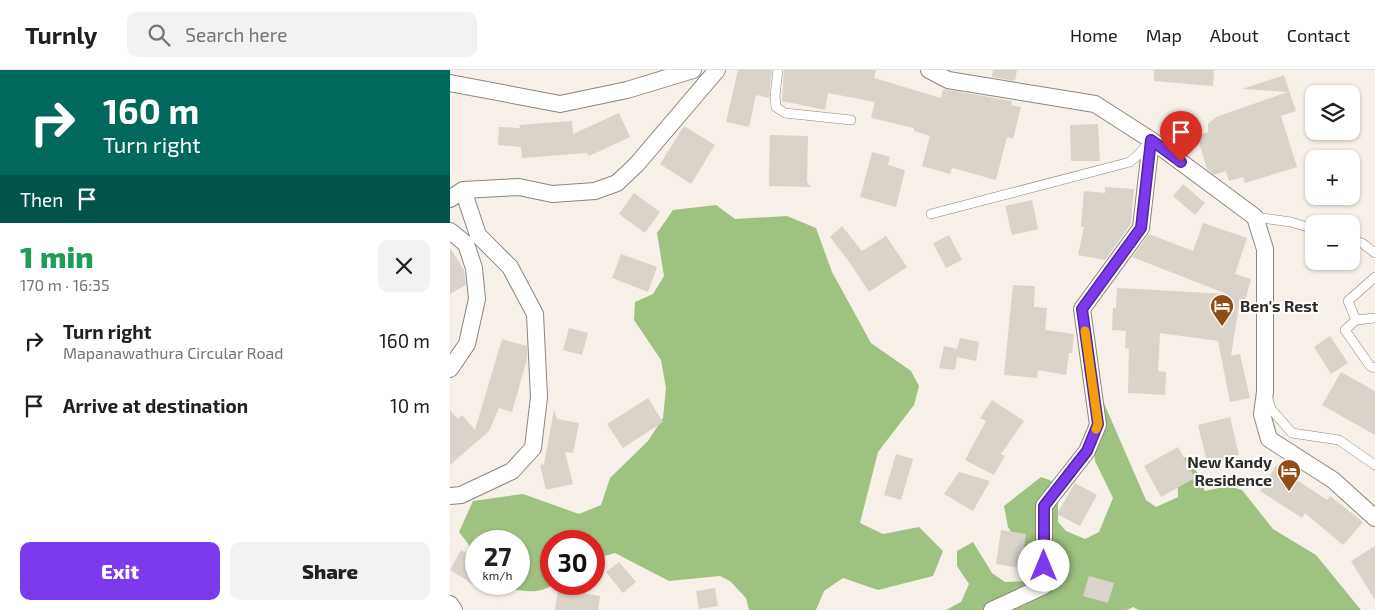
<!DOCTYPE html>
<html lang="en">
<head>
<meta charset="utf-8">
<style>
	body { margin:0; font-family:"Exo 2",sans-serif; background:#f2f2f2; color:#202124; height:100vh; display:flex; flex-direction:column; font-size:19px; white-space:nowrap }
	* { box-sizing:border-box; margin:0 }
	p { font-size:16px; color:#757577 }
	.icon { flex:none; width:28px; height:28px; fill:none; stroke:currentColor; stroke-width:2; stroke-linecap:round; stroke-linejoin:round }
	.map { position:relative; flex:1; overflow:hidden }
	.panel { display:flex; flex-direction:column; background:#fff; width:450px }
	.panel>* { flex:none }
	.guide { background:#00695c; color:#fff; overflow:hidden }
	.buttons { position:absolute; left:855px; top:15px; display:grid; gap:10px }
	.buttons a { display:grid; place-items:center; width:55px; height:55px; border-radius:10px; background:#fff; box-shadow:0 1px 4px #0004; font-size:25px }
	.speed { position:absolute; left:15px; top:460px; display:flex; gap:10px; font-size:25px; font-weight:700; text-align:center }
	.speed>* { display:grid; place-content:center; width:65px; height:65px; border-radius:50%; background:#fff; box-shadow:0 1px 4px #0004; line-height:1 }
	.speed small { font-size:12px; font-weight:400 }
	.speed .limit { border:8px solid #d22; background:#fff; color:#111 }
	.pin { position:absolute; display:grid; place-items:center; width:42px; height:42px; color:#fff; margin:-51px -21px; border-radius:50% 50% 50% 0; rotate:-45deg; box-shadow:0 0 5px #0007 }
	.pin .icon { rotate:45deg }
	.me { position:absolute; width:55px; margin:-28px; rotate:0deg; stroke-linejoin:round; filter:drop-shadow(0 0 4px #0008) }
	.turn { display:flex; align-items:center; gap:18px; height:105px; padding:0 20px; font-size:22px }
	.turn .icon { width:65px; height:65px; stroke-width:2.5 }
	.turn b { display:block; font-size:35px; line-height:42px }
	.then { display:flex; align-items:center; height:48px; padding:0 20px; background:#0003; gap:10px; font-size:19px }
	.round { display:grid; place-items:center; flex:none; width:52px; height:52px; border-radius:10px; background:#f2f2f2 }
	.summary { display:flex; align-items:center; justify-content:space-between; height:85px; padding:0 20px }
	h1 { font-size:30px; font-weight:800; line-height:38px; color:#1e9e55 }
	.cta { display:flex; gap:10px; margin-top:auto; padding:10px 20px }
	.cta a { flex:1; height:58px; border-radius:10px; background:#7c3aed; color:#fff; font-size:20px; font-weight:800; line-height:58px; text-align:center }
	.cta a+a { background:#f2f2f2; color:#202124 }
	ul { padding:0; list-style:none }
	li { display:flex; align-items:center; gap:15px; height:65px; padding:0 20px }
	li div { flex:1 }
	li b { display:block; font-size:19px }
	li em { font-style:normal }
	header { display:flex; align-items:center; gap:30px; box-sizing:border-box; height:70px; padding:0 25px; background:#fff; border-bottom:1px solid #e0e0e0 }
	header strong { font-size:24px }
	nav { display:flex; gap:28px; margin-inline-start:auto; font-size:18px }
	.search { width:350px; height:45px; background:#f2f2f2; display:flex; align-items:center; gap:12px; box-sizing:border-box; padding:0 18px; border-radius:10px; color:#757577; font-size:19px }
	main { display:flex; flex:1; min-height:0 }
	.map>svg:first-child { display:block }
	.forest { fill:#a0c281 }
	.building { fill:#d9d3ca }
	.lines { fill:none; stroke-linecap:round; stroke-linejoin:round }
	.service-casing { stroke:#8b867e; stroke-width:10 }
	.minor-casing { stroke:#8b867e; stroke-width:18 }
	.service { stroke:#fff; stroke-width:9 }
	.minor { stroke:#fff; stroke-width:16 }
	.route-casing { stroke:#51269a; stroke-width:12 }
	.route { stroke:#7c3aed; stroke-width:9 }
	.slow { stroke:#f59e0b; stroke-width:9 }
	.labels { text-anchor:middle; stroke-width:4; stroke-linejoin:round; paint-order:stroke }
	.poi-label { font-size:16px; font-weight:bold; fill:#2d2b28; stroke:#fefefe; text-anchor:start }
</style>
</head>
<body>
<header>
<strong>Turnly</strong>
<div class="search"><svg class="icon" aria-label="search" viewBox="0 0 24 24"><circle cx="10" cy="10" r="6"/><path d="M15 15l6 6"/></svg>Search here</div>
<nav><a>Home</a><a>Map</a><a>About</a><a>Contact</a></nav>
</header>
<main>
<section class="panel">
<div class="guide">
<div class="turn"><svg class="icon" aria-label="right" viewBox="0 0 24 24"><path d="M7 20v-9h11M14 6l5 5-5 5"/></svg><div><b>160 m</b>Turn right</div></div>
<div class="then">Then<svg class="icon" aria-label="arrive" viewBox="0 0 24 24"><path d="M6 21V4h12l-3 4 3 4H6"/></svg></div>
</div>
<div class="summary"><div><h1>1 min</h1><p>170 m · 16:35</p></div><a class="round"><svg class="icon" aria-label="close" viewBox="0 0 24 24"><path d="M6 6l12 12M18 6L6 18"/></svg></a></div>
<ul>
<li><svg class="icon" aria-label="right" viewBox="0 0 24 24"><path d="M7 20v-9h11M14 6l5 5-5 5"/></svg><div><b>Turn right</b><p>Mapanawathura Circular Road</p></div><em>160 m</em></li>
<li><svg class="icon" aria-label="arrive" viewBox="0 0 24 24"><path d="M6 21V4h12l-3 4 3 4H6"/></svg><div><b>Arrive at destination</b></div><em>10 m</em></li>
</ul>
<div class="cta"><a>Exit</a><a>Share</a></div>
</section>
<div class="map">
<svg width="925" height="540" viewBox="0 0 925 540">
	<rect width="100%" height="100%" fill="#f6f0e8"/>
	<path class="forest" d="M266,135L285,149L337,146L366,158L382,202L421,273L461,301L469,316L464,335L428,382L410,453L433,464L469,457L493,481L483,506L428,520L393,508L374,521L366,540H299L296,528L280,511L270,506L219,511L165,483L144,489V471H101V514H104C89,526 65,521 49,514H69V471H26V484L9,462L23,431L73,424L129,444L151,435L160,408L198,371L213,348L216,318L211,290L184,250L185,232L203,224L214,206L207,163L223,140Z
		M653,331L696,430L706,437L728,427L727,389L740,387L755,421L778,416L792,420L823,459L866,485L911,540H689L683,537L677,540H496L511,532L519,514L507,496V481L523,472L542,503L555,512L577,511V488L558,457L554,436L591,407L602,411L608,423V452L616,461L635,469L649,462L663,428L645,391L642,352L645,334Z"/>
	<path class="building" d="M288,0H322L319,28L306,25L299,57L276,52Z
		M334,0H426L424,8L491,28L493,19L562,31L561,35L571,37L563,69L557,67L546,110L502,98L500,104L472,96L480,66L464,61V58L421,48L425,32L378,23L375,40L332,31Z
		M543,0H567L565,11L542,7Z
		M704,0H764L763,16L704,11Z
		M834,5L846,41L831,46L847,97L795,113L793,107L779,111L776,101L764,105L757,99L747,66L758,62V54L766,47L838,22L792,19Z
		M169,43L180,67L139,86L137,83L72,88L71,77L48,75L49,57L70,58L69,55L122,51L123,64Z
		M648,54L650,91H621L620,55Z
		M234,56L265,75L241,114L210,94Z
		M320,65L358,66L357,112L361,117L319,116Z
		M422,82L440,87L438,95L455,100L446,137L410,127Z
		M733,114L755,133L745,145L723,126Z
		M655,117L684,119L681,154L655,190L628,185L634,157H631L634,121L655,123Z
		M184,123L210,142L195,163L169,144Z
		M582,130L588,159L562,165L555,136Z
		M753,153L797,168L785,204L801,209L795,231L790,229L781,286L790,284L800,328L780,332L768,271L710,263L708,301L716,302L715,325L678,323L679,279L675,278L676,261L662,260L663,238H666L667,218L777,224L682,187L699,164L743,181Z
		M392,156L412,181L436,166L457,197L419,222L400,193L380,167Z
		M499,165L512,190L496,198L483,173Z
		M0,178L14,200L16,215L0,224Z
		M171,184L207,197L198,222L162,208Z
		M563,215L585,216L584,237L597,238L595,260L624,264L622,283H619L616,305L588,300L587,308L554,305Z
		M119,258L138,263L132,285L113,280Z
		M880,266L898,293L881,304L864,277Z
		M510,268L529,272L526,291L507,287L505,300L489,298L494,276L507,279Z
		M52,269L77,276V289L62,342L49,338L39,361L0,395V340L8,349L12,345L25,360Z
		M891,302L925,321V365L872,335Z
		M198,328L213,352L173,378L157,354Z
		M542,330L574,351L551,384L555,386L544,405L515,390L536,351L530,348Z
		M104,340L107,349L129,353L123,383L115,382L123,414L96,420L90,395L94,394Z
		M780,347L789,385L757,392L748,355Z
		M728,377L745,408L711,427L694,396Z
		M446,384L463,389L451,430L434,425Z
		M826,396L877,430L880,426L913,452L893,475L855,443L852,448L810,421Z
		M509,402L540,411L523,441L494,424Z
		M625,413L647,425L630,456L607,444Z
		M551,460L576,464L571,498L546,494Z
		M925,476V530L901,491Z
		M11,480L26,489V516L0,500Z
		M169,492L186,512L173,523L156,502Z
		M639,506L664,513L658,533L633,526Z
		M265,518L268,536L249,539L246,521Z
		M108,519L150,526L148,540H105Z"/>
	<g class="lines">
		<g class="service-casing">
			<path id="service" d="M328,0L325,26L326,37L335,43L401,50
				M481,144L680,92L688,85L699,72
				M805,147L841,152L864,159
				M901,170L912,173L925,183
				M925,248L906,250L895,260L920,296L925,298
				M906,250L898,231L925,207
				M818,329L821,339L842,363L889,370L925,395"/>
		</g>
		<g class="minor-casing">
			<path id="minor" d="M479,0L498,10L645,34L701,70L805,147L815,179V322L812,344L819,369L883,410L925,448
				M0,13L110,34L177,20L243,0
				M0,129L13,120L69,117L102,124L145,121L167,113L187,94L267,0
				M0,161L16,174L24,198L27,229L17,274L0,299
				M0,426L11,425L62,401L83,378L89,327L85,244L60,197L28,165L13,120
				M0,534L4,540
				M542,540L594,516V436L637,381L648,355L632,239L691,158L701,70"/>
		</g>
		<use href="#service" class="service"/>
		<use href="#minor" class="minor"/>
	</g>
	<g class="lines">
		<g class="route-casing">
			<path id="route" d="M594,496V436L637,381L648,354L632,239L691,158L701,70L731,92"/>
		</g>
		<use href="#route" class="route"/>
		<path class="slow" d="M635,261L648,354L646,359"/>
	</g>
	<defs>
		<g id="hotel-pin" transform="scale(1.25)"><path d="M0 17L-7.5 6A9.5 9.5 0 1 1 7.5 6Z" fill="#8e4e16" stroke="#fefefe"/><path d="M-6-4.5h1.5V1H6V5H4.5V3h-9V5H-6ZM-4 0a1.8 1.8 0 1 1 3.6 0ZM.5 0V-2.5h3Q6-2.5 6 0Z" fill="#fff"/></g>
	</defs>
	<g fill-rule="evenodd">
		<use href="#hotel-pin" x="772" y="236"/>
		<use href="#hotel-pin" x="839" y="401"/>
	</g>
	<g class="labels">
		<g class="poi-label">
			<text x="790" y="242">Ben's Rest</text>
			<text x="822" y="398" text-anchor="end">New Kandy<tspan x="822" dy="18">Residence</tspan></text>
		</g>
	</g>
</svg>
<div class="buttons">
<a><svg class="icon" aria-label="layers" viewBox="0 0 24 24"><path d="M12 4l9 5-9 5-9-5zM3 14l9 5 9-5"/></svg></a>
<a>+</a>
<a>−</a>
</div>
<div class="speed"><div>27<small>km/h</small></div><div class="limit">30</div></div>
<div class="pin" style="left:731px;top:92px;background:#d93025"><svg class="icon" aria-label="arrive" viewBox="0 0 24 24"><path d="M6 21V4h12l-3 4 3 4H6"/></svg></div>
<svg class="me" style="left:594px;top:496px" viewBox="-20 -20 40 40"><circle r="19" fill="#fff"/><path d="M0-13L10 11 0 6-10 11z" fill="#7c3aed"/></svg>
</div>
</main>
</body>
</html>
